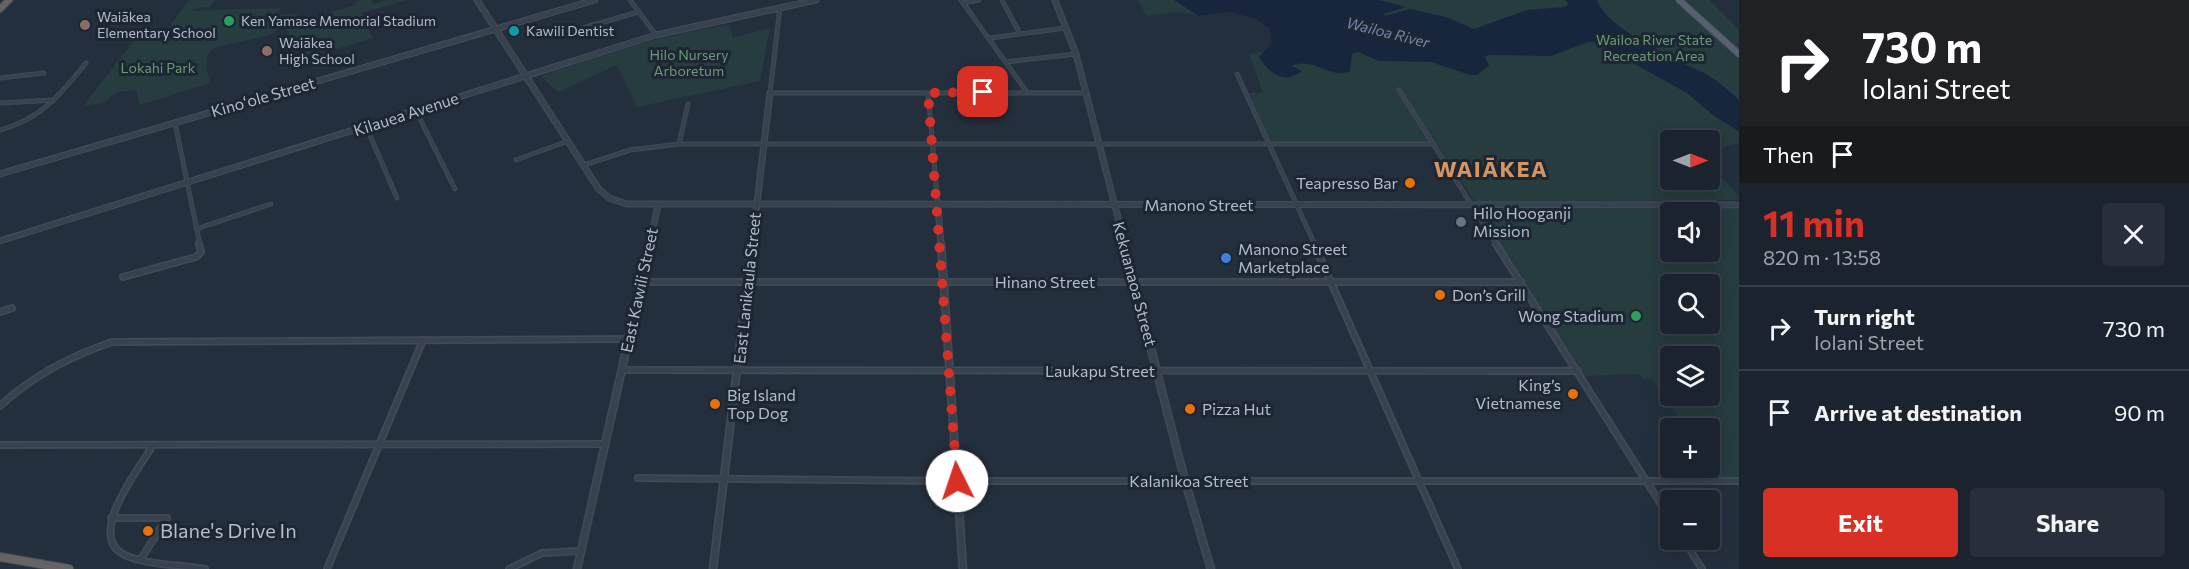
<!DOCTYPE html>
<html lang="en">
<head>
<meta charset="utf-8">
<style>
	body { margin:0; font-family:Commissioner,sans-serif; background:#282f3a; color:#f1f3f6; height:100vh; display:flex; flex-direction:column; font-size:22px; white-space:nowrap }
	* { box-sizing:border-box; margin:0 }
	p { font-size:20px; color:#a0a4aa }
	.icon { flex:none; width:33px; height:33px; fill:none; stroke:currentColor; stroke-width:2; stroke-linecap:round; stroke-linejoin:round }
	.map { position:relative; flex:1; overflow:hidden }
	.sheet { display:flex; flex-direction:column; background:#1b232e; width:450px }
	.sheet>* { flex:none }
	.top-card { background:#202124; color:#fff; overflow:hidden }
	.needle { width:39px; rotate:90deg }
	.controls { position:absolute; left:1660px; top:130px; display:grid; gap:12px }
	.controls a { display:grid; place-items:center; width:60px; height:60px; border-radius:6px; background:#1b232e; box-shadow:0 3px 15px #0003,0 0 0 2px #39404a; font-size:30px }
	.pin { position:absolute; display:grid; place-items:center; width:51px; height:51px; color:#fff; margin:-26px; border-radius:12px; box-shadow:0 3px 9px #0006 }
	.me { position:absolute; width:66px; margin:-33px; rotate:356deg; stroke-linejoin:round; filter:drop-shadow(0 0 4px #0008) }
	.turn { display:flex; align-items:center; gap:21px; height:126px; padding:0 24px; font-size:27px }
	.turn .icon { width:78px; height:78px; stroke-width:2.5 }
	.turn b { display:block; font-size:42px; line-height:51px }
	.then { display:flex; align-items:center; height:57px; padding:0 24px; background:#0003; gap:12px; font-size:22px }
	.round { display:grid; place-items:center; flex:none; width:63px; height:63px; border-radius:6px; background:#282f3a }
	.summary { display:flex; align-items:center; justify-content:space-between; height:102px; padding:0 24px }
	h1 { font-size:36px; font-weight:700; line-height:45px; color:#d93025 }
	.primary-button { display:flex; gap:12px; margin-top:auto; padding:12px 24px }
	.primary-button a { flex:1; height:69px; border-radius:6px; background:#d93025; color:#fff; font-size:24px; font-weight:700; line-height:69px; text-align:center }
	.primary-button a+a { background:#282f3a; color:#f1f3f6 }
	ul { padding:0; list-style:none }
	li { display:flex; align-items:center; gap:18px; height:84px; padding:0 24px; border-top:2px solid #39404a }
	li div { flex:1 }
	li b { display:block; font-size:22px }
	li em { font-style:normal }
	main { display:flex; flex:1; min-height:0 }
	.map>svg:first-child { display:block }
	.green { fill:#263c3f; fill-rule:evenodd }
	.water { fill:#17263c }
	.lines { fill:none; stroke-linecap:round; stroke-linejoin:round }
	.minor-far1-casing { stroke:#414a57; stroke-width:5 }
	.minor-casing { stroke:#414a57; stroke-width:8 }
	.tertiary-far1-casing { stroke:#414a57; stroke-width:7 }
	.tertiary-casing { stroke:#414a57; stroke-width:9 }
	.primary-casing { stroke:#414a57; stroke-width:8 }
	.trunk-far1-casing { stroke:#434c59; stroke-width:8 }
	.trunk-casing { stroke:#434c59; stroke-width:10 }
	.minor-far1 { stroke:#38414e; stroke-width:3 }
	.minor { stroke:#38414e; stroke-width:4.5 }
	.tertiary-far1 { stroke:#38414e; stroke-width:4.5 }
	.tertiary { stroke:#38414e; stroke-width:6 }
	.primary { stroke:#56606e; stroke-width:6 }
	.trunk-far1 { stroke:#656462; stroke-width:6 }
	.trunk { stroke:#656462; stroke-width:8 }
	.route { stroke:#d93025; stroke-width:10; stroke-dasharray:0 18 }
	.leisure-dot { fill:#2e9e5b; stroke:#1d2633; stroke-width:2 }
	.education-dot { fill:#8d6e63; stroke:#1d2633; stroke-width:2 }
	.culture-dot { fill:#0f9aa8; stroke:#1d2633; stroke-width:2 }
	.food-dot { fill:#e8710a; stroke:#1d2633; stroke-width:2 }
	.worship-dot { fill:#6b7280; stroke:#1d2633; stroke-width:2 }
	.shop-dot { fill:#3f7fe0; stroke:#1d2633; stroke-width:2 }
	.labels { text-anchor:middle; stroke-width:6; stroke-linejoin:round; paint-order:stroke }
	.far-poi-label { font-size:14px; fill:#b4bcc9; stroke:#1d2633; text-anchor:start }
	.far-park-label { font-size:14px; fill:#6b9a76; stroke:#1d2633 }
	.far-water-label { font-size:15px; font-style:italic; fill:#6d86a8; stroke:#1d2633 }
	.street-label { font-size:16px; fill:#b4bcc9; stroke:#1d2633 }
	.poi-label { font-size:16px; fill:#b4bcc9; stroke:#1d2633; text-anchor:start }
	.near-poi-label { font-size:20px; fill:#b4bcc9; stroke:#1d2633; text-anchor:start }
	.district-label { font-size:22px; font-weight:bold; letter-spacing:1.5px; fill:#d59563; stroke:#1d2633 }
</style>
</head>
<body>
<main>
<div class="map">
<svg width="1739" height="569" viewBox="0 0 1739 569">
	<rect width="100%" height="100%" fill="#242f3e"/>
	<path class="green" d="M189,0H214L211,7L194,8L192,11L282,8L278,11L281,15L299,14L270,35L214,48C202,57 208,71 210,83L140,105L136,90L118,92L103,103L83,106L136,38H161Z
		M363,0H371L373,4L386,0H406L361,13L373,38L306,58L284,26L356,5L355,2Z
		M1137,0H1673L1739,59V124L1730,126L1739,132V143L1710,151V141H1671V180H1710V165L1739,196V200L1475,202L1435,142L1277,143L1269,140L1249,93L1263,92L1249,54L1264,51L1272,43L1270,29L1256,19L1230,12L1201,16L1177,12L1147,16Z
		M1685,0H1709L1739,30V48Z
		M729,25L733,38L770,28L760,81L637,107L617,65L558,92L541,76C603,55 664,34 729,25Z
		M1479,209H1739V477H1721L1710,461V429H1687L1652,379H1643L1640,374L1584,376ZM1671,213H1710V252H1671ZM1671,285H1710V324H1671ZM1671,357H1710V396H1671Z"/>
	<path class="water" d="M1174,0H1379L1406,7L1384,14L1385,16L1410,9L1446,17L1474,29L1527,10L1565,7L1569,4L1565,0H1597C1606,28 1675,60 1702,72C1716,79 1728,90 1739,100V131L1714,116L1687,93L1595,42H1588L1551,56L1489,55L1485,57L1489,66L1477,75H1470L1431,62L1380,61L1358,52L1352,54L1350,71C1333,81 1313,56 1292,66L1302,71C1283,85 1270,74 1259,57L1272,43L1270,29L1256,19L1230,12L1199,16Z"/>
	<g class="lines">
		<g class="minor-far1-casing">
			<path id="minor-far1" d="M630,0L656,35
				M961,0L1027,92
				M1002,0L1020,34
				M963,3L979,0
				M780,7L770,93H1086
				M583,28L638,12
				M990,38L1066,28
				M1006,62L1076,54
				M1237,74L1315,245
				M0,78L44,73
				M1399,90L1497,245
				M928,93L938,205
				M0,103L54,100
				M416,111L455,189
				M175,123L200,245
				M366,126L397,198
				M0,130C40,120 61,94 86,63
				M679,144L688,104
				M516,160L568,141
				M584,165L630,150L679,144H1433
				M196,229L271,204"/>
		</g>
		<g class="minor-casing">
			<path id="minor" d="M1314,244L1458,569
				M1496,244L1671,520
				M123,277L196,257L201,252L199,244
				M641,282H1521
				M0,312L12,308
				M622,370L1578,371
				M0,406C32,376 71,356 112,342L629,339
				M0,445L605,444
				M153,445C139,469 83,538 127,556C148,565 183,565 205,569
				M638,478L957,481H1739
				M111,518H167L141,559
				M1684,540L1702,569
				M327,569L423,340
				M509,569L542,553L580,551"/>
		</g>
		<g class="tertiary-far1-casing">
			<path id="tertiary-far1" d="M477,0L598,188L609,198L627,204L1739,205
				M1055,0L1076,54L1125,245
				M0,174L595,0
				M938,205L941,245
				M0,241L656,35L816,0
				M649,245L658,206
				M752,245L770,93"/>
		</g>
		<g class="tertiary-casing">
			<path id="tertiary" d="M941,244L963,569
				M1124,244L1185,481L1211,569
				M577,569L650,244
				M713,569L752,244"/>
		</g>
		<g class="primary-casing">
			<path id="primary" d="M1679,0L1739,54"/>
		</g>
		<g class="trunk-far1-casing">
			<path id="trunk-far1" d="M0,9L9,0"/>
		</g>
		<g class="trunk-casing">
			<path id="trunk" d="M0,557L69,569"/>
		</g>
		<use href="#minor-far1" class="minor-far1"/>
		<use href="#minor" class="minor"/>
		<use href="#tertiary-far1" class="tertiary-far1"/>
		<use href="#tertiary" class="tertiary"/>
		<use href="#primary" class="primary"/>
		<use href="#trunk-far1" class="trunk-far1"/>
		<use href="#trunk" class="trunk"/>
	</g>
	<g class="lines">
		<path class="route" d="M957,481L928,93L983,92"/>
	</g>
	<g class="leisure-dot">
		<circle cx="229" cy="21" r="6"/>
		<circle cx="1636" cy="316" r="6"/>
	</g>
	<g class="education-dot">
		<circle cx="85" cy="25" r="6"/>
		<circle cx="267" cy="51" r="6"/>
	</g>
	<circle class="culture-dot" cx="514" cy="31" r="6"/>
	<g class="food-dot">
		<circle cx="1410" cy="183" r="6"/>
		<circle cx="1440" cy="295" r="6"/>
		<circle cx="1573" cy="394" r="6"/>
		<circle cx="715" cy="404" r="6"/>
		<circle cx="1190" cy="409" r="6"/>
		<circle cx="148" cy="531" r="6"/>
	</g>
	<circle class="worship-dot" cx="1461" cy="222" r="6"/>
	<circle class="shop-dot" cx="1226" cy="258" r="6"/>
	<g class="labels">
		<g class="far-poi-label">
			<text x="97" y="22">Waiākea<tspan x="97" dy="16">Elementary School</tspan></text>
			<text x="241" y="26">Ken Yamase Memorial Stadium</text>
			<text x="526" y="36">Kawili Dentist</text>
			<text x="279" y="48">Waiākea<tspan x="279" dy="16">High School</tspan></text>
		</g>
		<g class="far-park-label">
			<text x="1654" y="45">Wailoa River State<tspan x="1654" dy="16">Recreation Area</tspan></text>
			<text x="689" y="60">Hilo Nursery<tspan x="689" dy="16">Arboretum</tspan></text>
			<text x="158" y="73">Lokahi Park</text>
		</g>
		<g class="far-water-label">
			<text transform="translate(1388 33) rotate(14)" y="5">Wailoa River</text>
		</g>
		<g class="street-label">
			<text transform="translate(263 97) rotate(-16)" y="6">Kinoʻole Street</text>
			<text transform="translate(406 114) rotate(-18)" y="6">Kilauea Avenue</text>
			<text x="1199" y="211">Manono Street</text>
			<text x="1045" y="288">Hinano Street</text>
			<text transform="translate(1135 284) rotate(75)" y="6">Kekuanaoa Street</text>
			<text transform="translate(747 288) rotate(-84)" y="6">East Lanikaula Street</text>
			<text transform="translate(639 290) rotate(-78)" y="6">East Kawili Street</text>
			<text x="1100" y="377">Laukapu Street</text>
			<text x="1189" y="487">Kalanikoa Street</text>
		</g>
		<g class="poi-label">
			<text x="1398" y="189" text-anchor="end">Teapresso Bar</text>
			<text x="1473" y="219">Hilo Hooganji<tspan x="1473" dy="18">Mission</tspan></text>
			<text x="1238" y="255">Manono Street<tspan x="1238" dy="18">Marketplace</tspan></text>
			<text x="1452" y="301">Don’s Grill</text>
			<text x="1624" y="322" text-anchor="end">Wong Stadium</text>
			<text x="1561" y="391" text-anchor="end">King’s<tspan x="1561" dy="18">Vietnamese</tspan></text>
			<text x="727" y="401">Big Island<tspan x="727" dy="18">Top Dog</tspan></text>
			<text x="1202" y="415">Pizza Hut</text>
		</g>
		<g class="near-poi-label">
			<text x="160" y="538">Blane's Drive In</text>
		</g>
		<g class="district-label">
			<text x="1491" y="177">WAIĀKEA</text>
		</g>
	</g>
</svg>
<div class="controls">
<a><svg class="needle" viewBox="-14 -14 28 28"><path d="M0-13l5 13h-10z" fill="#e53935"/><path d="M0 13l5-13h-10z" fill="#a0a4aa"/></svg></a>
<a><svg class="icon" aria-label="sound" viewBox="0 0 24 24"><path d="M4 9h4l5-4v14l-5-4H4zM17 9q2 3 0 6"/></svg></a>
<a><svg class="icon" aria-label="search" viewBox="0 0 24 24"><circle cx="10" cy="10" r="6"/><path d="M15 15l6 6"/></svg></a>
<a><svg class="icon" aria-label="layers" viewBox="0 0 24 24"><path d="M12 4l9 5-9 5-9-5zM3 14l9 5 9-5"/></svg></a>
<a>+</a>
<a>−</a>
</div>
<div class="pin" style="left:983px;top:92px;background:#d93025"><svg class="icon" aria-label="arrive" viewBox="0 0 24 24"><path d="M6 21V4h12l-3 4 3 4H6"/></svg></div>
<svg class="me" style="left:957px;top:481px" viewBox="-20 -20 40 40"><circle r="19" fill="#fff"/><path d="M0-13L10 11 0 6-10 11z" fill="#d93025"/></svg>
</div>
<section class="sheet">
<div class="top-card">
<div class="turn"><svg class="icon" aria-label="right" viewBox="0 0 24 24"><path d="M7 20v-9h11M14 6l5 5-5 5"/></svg><div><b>730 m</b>Iolani Street</div></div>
<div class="then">Then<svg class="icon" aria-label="arrive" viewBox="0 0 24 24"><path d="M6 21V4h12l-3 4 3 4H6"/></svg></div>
</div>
<div class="summary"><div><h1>11 min</h1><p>820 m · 13:58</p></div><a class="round"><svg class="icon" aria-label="close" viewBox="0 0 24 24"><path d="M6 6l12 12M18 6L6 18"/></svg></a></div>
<ul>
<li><svg class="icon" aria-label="right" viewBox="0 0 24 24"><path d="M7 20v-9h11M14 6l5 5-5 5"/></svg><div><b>Turn right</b><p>Iolani Street</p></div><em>730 m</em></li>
<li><svg class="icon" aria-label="arrive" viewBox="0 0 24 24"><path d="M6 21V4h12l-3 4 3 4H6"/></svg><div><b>Arrive at destination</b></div><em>90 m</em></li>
</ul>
<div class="primary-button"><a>Exit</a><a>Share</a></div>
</section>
</main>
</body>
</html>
